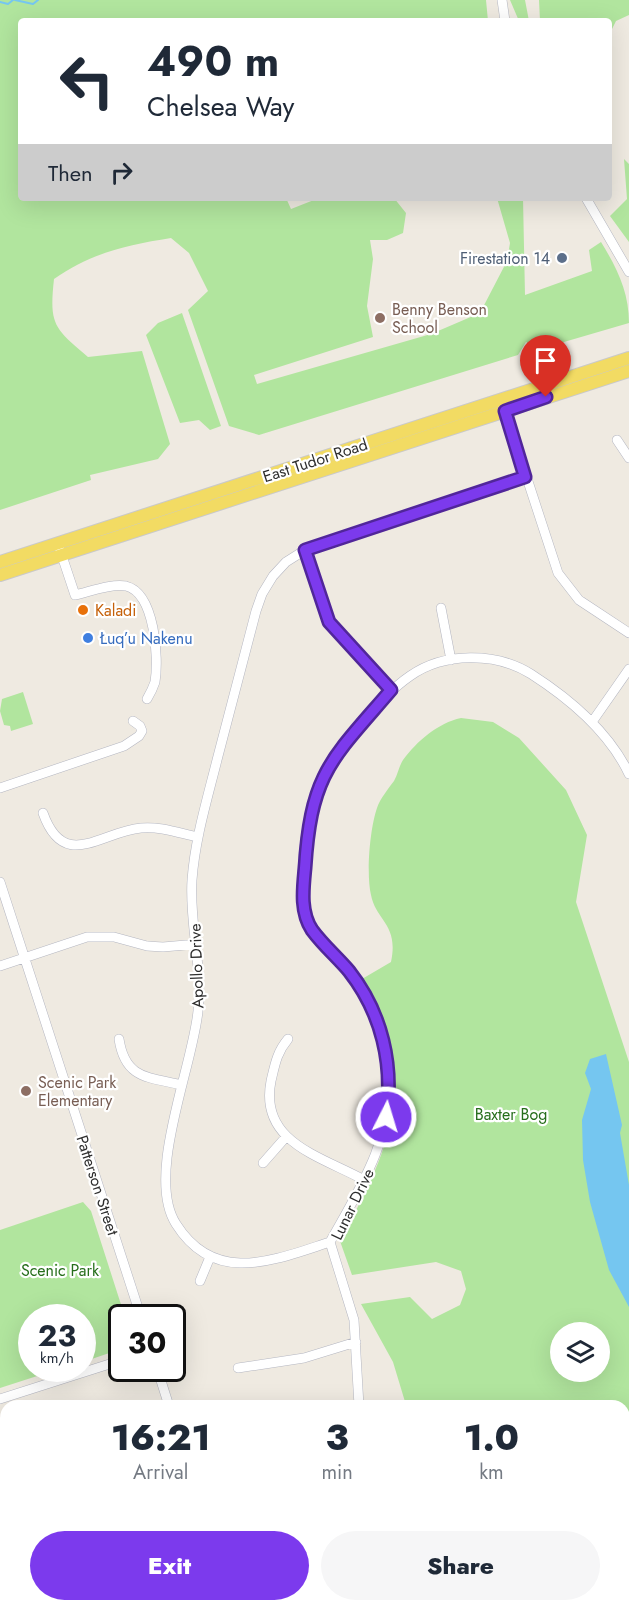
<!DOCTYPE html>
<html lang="en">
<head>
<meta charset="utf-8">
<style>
	body { margin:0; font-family:Jost,sans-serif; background:#f6f6f7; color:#1f2937; height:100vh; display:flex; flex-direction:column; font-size:22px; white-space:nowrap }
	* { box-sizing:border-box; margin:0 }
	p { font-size:20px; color:#747a83 }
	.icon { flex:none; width:33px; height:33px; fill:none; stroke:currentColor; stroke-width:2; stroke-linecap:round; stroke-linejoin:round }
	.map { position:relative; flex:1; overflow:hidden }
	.drawer { position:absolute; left:0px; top:1400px; width:630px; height:212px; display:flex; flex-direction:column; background:#fff; border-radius:18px 18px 0 0; box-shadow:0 6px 24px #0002 }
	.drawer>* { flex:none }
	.hud { position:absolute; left:18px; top:18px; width:594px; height:183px; border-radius:6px; box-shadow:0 6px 24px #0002; background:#fff; color:#1f2937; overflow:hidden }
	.fabs { position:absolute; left:550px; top:1322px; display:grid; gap:12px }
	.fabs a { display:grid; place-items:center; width:60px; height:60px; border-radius:50%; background:#fff; box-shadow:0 6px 24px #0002; font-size:30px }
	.speed { position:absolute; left:18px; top:1304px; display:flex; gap:12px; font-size:30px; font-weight:700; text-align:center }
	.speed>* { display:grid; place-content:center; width:78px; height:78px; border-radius:50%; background:#fff; box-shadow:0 6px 24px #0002; line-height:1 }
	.speed small { font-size:15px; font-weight:400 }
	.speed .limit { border:3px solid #111; border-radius:9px; background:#fff; color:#111 }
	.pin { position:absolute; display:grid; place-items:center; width:51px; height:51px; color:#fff; margin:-62px -26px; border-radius:50% 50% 50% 0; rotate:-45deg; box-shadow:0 0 6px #0007 }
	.pin .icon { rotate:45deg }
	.me { position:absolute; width:66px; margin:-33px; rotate:5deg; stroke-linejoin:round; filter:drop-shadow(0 0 4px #0008) }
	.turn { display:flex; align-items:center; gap:21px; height:126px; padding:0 30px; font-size:27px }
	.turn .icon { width:78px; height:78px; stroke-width:2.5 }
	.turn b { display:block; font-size:42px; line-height:51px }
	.then { display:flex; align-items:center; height:57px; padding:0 30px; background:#0003; gap:12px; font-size:22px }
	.eta { display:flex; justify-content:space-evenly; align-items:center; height:102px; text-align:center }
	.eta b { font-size:36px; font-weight:800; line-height:42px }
	.action { display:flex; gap:12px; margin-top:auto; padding:12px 30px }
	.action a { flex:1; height:69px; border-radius:36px; background:#7c3aed; color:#fff; font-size:24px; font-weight:800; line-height:69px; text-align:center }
	.action a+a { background:#f6f6f7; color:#1f2937 }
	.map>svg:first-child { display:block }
	.green { fill:#b1e59e; fill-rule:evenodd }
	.water { fill:#75c6f0 }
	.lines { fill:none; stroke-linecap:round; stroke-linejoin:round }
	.stream { stroke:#75c6f0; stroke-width:2 }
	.minor-casing { stroke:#b4b6c1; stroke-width:10 }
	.major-casing { stroke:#c9c9c9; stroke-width:14 }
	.minor { stroke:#fff; stroke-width:9 }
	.major { stroke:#f2db63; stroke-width:12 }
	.route-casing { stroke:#51269a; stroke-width:15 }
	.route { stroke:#7c3aed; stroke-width:10 }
	.service-dot { fill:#5c6f8a; stroke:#fff; stroke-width:2 }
	.education-dot { fill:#8d6e63; stroke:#fff; stroke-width:2 }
	.food-dot { fill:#e8710a; stroke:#fff; stroke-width:2 }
	.shop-dot { fill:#3f7fe0; stroke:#fff; stroke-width:2 }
	.labels { text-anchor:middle; stroke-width:4.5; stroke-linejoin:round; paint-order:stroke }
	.service-label { font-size:16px; fill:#4e5e75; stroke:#fff; text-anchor:end }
	.education-label { font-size:16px; fill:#785e54; stroke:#fff; text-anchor:start }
	.street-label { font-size:16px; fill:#2e2e2e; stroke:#fff }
	.food-label { font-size:16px; fill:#c56008; stroke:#fff; text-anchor:start }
	.shop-label { font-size:16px; fill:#366cbe; stroke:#fff; text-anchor:start }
	.park-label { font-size:16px; fill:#266e1b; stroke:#fff }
</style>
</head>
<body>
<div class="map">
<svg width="629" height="1610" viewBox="0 0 629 1610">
	<rect width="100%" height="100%" fill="#efeae1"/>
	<path class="green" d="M0,0H486L488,21H21V198H286L291,209L319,198H394L406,213L403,233L387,240H370L373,259L367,306L373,337L254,375L257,384L431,334L480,313L507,261L510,243L497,198H523L525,295L592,271L589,250L601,242C617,268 629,292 629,323L540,349L526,342L518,355L259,435L229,426L188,310L208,291L189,253L171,238C127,245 91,253 54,279C49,325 54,328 88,357L142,351L170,444L158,459L90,475L91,480L0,510Z
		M510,0H525L529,21H519Z
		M539,0H629V15L616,21L609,35V21H540Z
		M624,159L629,164V242L610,216L627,199Z
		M182,313L221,426L210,430L199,420L180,423L146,335L158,323Z
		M23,692L33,724L11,731L10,726L4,725L0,711L2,699Z
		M461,718L493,722L519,738L566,790L587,835L576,902L629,1062V1553L624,1530V1406L406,1405L393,1362L361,1304L410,1297L432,1319L460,1305L466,1289L461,1271L436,1262L352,1275L340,1241C377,1171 409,1114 387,1033C382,1014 375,994 362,979L391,962C399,924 376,921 371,895C366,874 370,828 377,808C380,799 388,789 394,781C398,774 399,766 403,760C417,741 438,723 461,718ZM561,1332H600V1371H561Z
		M83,1202L91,1211L125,1317H122L121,1349L83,1362L82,1317H32V1368H62L0,1388V1230Z"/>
	<path class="water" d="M606,1054L622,1125L620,1133L629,1185V1307L609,1270L590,1202L583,1160L582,1120L591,1089L585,1073L590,1059Z"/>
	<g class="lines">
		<path class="stream" d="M15,0L33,4L38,0
			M0,2L8,4L13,0"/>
		<g class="minor-casing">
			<path id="minor" d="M502,0L505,21
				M586,198L629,272
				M503,405L558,573L579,600L629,633
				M617,440L629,458
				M60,550L75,595C89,592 112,583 126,586C155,593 159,658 155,682C153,688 150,694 147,699
				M305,550L329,622L391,690
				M441,608L451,660
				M592,722L629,669
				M0,788L124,746L139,736L142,731L140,726L133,721
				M43,813C64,872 100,832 141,828C159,826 179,833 197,837
				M0,882L141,1317
				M0,966L87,937H114L147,946L163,947L197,944
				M119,1039C125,1079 148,1077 182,1085
				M288,1039C277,1052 275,1064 271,1081C259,1142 320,1156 364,1180
				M263,1163L285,1138
				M330,1242C274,1260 215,1286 176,1224C145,1176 193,1066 198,1011C203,967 189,924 192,880C195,839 207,800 217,760C230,710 243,660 256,611L262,594L273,576L286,562L305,550L525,477
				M200,1281L210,1257
				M157,1368L169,1406
				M238,1368L304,1358L356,1342
				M0,1399L122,1360
				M359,1406L354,1320L330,1242C359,1190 393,1138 389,1076C387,1039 373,1005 352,975C334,950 306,933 303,900C300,867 307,809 321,779C331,758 346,741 361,724C376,707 391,689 410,676C444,652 496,652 531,674C570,699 609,732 629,774
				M0,1515L6,1534
				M29,1605L30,1610
				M125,1605L127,1610
				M234,1605L235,1610
				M511,1605L512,1610
				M602,1605L603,1610
				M433,1610L448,1605"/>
		</g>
		<g class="major-casing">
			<path id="major" d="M0,562L629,358
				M0,575L629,371"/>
		</g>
		<use href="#minor" class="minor"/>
		<use href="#major" class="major"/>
	</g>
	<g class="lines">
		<g class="route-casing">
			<path id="route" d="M386,1117C394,1065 382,1013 349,971C337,957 323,945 312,930C300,912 303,889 305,868C311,772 332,759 391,690L329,622L305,550L525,477L505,411L546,397"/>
		</g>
		<use href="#route" class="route"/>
	</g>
	<circle class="service-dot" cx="562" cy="258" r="6"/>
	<g class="education-dot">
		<circle cx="380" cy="318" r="6"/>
		<circle cx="26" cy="1091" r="6"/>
	</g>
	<circle class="food-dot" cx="83" cy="610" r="6"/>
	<circle class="shop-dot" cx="88" cy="638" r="6"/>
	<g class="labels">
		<g class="service-label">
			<text x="550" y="264">Firestation 14</text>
		</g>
		<g class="education-label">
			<text x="392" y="315">Benny Benson<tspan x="392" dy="18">School</tspan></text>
			<text x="38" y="1088">Scenic Park<tspan x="38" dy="18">Elementary</tspan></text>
		</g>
		<g class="street-label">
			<text transform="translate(315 460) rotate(-18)" y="6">East Tudor Road</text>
			<text transform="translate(196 966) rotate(-92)" y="6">Apollo Drive</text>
			<text transform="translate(98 1185) rotate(72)" y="6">Patterson Street</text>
			<text transform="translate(352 1204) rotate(-64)" y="6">Lunar Drive</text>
		</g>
		<g class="food-label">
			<text x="95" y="616">Kaladi</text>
		</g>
		<g class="shop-label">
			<text x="100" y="644">Łuq’u Nakenu</text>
		</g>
		<g class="park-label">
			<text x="511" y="1120">Baxter Bog</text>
			<text x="60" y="1276">Scenic Park</text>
		</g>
	</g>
</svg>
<div class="fabs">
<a><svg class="icon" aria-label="layers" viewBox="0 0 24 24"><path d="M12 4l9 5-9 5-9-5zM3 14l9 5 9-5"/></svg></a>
</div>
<div class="speed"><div>23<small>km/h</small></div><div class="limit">30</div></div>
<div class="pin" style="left:546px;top:397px;background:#d93025"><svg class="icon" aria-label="arrive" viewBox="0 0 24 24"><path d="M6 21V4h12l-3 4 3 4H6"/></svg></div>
<svg class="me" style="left:386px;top:1117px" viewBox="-20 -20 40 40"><circle r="17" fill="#7c3aed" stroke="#fff" stroke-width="3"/><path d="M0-11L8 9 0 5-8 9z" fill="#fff"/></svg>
<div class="hud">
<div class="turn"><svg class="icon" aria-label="left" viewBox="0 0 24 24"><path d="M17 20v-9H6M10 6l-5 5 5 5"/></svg><div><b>490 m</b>Chelsea Way</div></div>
<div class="then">Then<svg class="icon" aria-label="right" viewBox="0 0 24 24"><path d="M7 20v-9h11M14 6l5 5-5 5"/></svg></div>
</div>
<section class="drawer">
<div class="eta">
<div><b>16:21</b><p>Arrival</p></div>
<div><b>3</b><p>min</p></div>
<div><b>1.0</b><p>km</p></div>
</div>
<div class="action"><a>Exit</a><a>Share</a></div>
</section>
</div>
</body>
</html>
